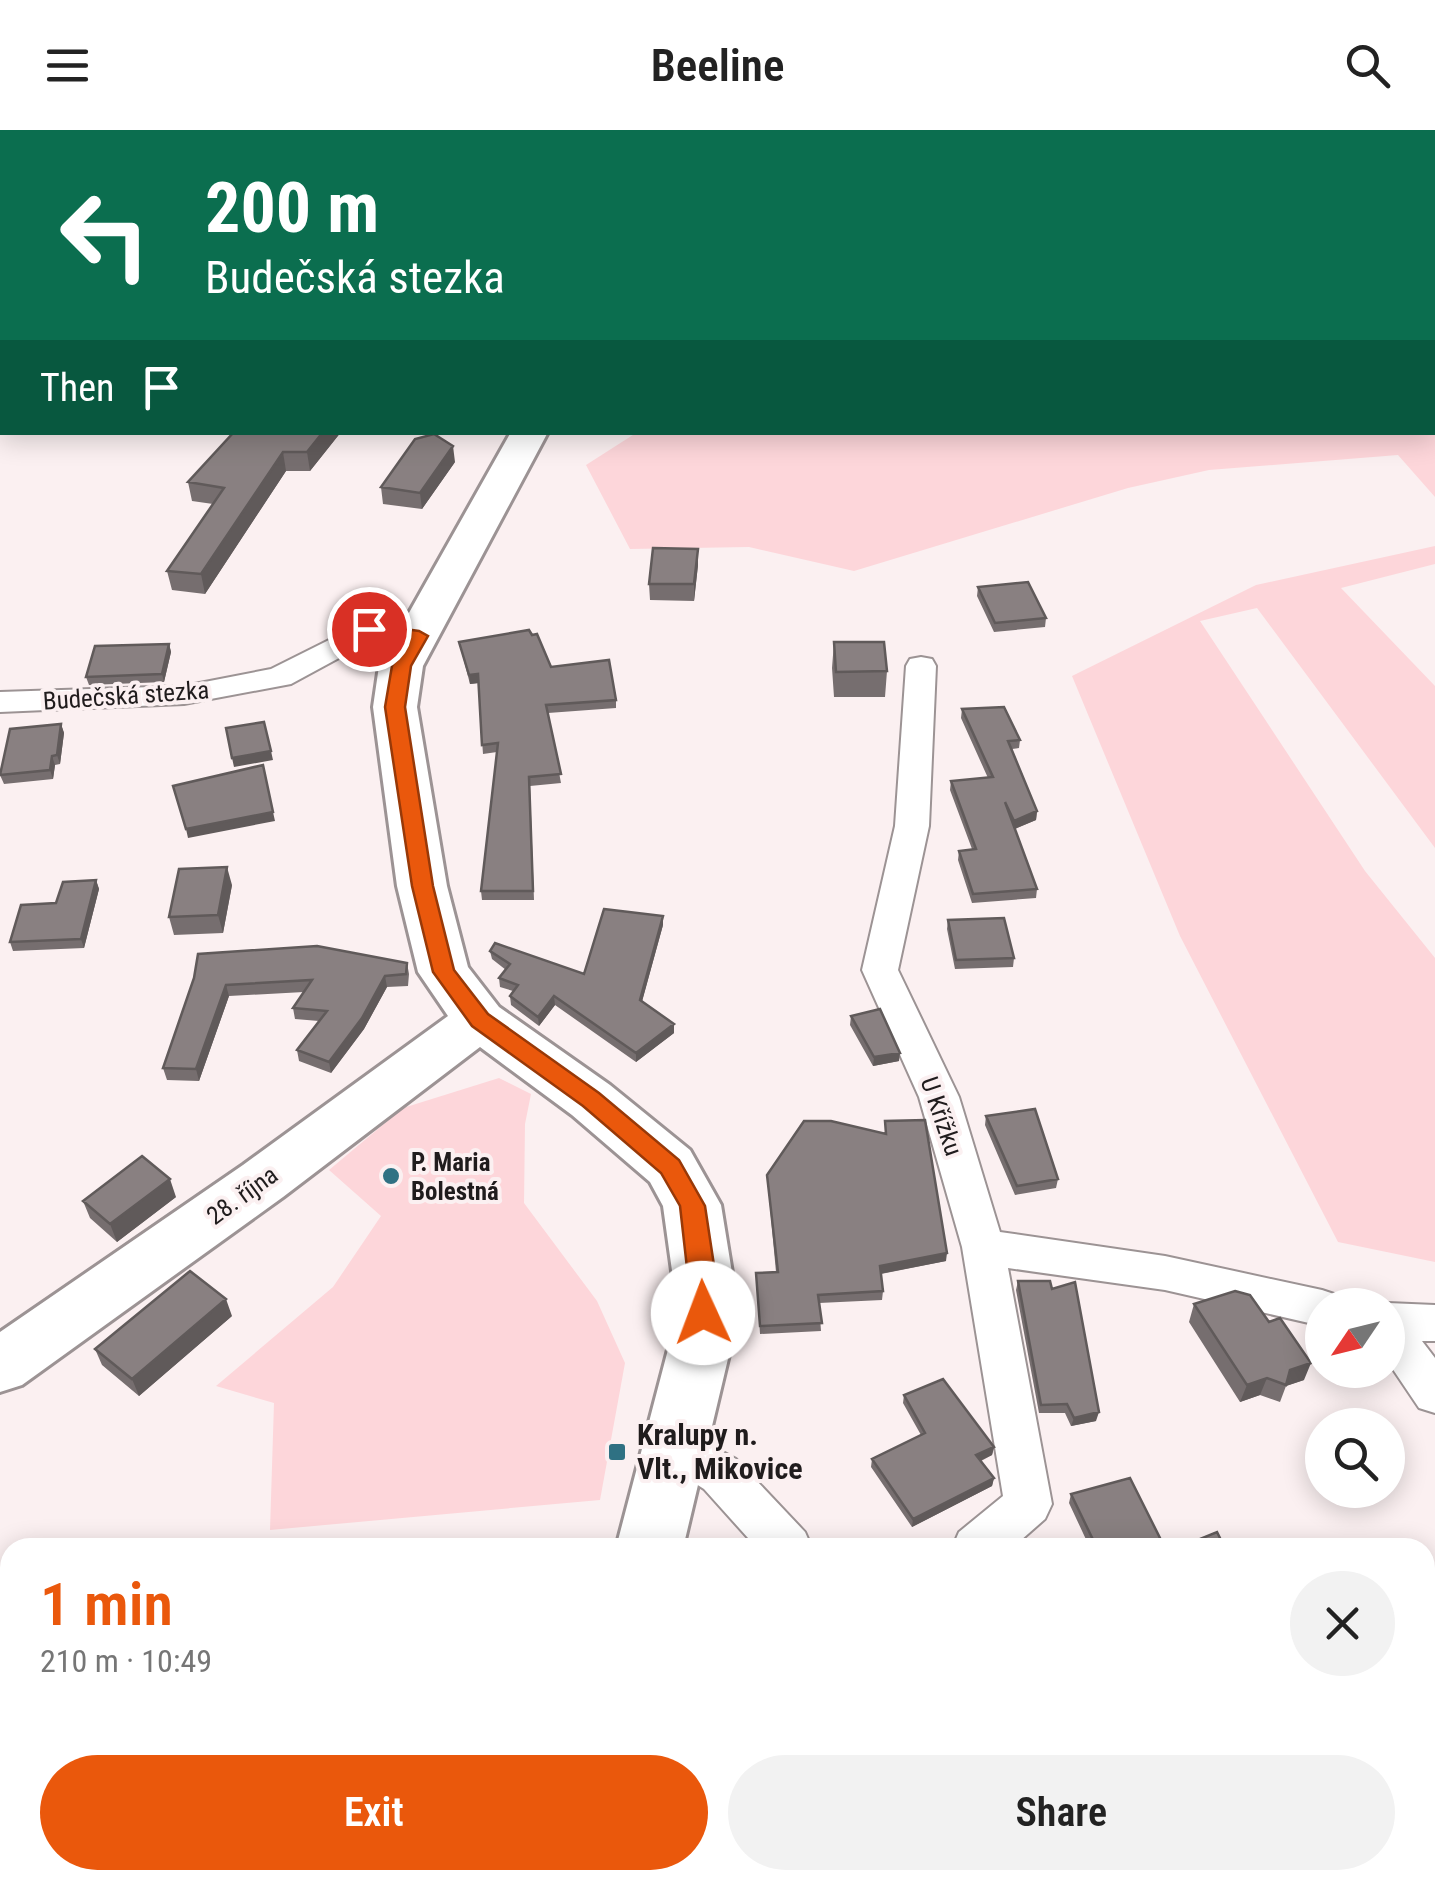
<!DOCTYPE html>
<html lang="en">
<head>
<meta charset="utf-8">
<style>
	body { margin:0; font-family:"Roboto Condensed",sans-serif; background:#f2f2f2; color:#222; height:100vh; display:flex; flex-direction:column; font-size:38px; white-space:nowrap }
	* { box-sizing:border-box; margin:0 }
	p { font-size:32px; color:#767676 }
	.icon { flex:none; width:55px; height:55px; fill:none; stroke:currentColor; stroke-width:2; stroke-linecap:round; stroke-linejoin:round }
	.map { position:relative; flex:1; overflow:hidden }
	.sheet { position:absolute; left:0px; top:1408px; width:1435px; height:352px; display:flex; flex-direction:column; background:#fff; border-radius:30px 30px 0 0; box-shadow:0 5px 25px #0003 }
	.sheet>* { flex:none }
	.banner { position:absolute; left:0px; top:0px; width:1435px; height:305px; box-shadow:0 5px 25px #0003; background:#0b6e4f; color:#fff; overflow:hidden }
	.needle { width:65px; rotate:235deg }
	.controls { position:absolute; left:1305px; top:1158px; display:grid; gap:20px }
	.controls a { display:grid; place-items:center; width:100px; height:100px; border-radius:50%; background:#fff; box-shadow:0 5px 25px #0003; font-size:50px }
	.pin { position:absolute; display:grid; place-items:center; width:85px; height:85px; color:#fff; margin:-42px; border:5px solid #fff; border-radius:50%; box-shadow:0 2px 10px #0007 }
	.me { position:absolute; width:110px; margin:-55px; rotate:358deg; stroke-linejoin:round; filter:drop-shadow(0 0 8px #0008) }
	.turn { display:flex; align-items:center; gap:35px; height:210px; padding:0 40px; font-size:45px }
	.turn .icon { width:130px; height:130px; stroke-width:2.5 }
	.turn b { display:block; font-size:70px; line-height:85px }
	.then { display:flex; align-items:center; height:95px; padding:0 40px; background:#0003; gap:20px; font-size:38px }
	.round { display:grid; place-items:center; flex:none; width:105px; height:105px; border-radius:52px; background:#f2f2f2 }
	.head { display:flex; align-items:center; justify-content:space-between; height:170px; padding:0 40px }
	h1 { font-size:60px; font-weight:600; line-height:75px; color:#ea580c }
	.cta { display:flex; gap:20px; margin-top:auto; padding:20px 40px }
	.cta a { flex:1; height:115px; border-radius:60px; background:#ea580c; color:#fff; font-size:40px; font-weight:600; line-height:115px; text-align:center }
	.cta a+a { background:#f2f2f2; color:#222 }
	header { display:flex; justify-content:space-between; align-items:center; height:130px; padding:0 40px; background:#fff; font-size:45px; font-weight:600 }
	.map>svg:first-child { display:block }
	.green { fill:#fdd6da }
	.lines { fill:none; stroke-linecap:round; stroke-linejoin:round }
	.stream { stroke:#f5abb6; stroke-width:8 }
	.street-casing { stroke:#9c9394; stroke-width:4 }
	.secondary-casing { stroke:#9c9394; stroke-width:6 }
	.street { fill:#fff; fill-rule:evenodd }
	.secondary { fill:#fff; fill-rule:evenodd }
	.rail { stroke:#534d4e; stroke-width:5; stroke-dasharray:12 6; stroke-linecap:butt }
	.wall { fill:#766e6f }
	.shaded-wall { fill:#605a5a }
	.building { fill:#898081; stroke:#605a5a; stroke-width:2.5 }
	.route { fill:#ea580c; stroke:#983908; stroke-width:2.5 }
	.poi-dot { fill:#2f7183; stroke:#fbf0f1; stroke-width:4 }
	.labels { text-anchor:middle; stroke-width:8; stroke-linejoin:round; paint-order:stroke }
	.street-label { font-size:25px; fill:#201c1d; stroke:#fbf0f1 }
	.poi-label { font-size:25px; font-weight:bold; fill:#201c1d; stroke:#fbf0f1; text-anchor:start }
	.near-poi-label { font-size:30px; font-weight:bold; fill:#201c1d; stroke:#fbf0f1; text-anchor:start }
</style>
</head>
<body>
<header><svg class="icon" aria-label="menu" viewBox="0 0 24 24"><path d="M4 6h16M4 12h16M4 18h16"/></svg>Beeline<svg class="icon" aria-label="search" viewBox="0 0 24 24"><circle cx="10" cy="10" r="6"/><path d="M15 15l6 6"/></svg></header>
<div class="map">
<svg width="1435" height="1759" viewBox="0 0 1435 1759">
	<rect width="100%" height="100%" fill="#fbf0f1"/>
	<path class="green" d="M1058,0H1435V367L1398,325L1209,340L1128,358L854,441L749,417L630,419L586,335L636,303L1432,302V2Z
		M1435,416V434L1341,458L1435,556V718L1257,478L1200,491L1365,741L1435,828V1132L1338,1112L1180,806L1072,546L1256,455Z
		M499,948L531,964L525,994L524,1073L597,1171L625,1233L600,1370L270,1400L274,1273L216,1256L333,1157L381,1086L329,1040L403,978Z"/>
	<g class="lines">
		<path class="stream" d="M759,2L763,0"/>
		<g class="street-casing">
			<path id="street" d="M369,490L430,500L434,506L430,512L419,515L374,509L291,554L184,574L0,582V562L184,556L271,539Z
				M921,527L932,529L936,536L929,696L898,840L959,967L1000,1102L1165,1126L1322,1160L1337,1165L1342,1175H1322V1196L1165,1160L1008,1138L1052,1374L1045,1389L1012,1418H952L959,1402L1003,1366L962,1117L919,967L862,840L895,696L906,536L910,529Z
				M1388,1173L1435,1175V1211H1422L1435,1228V1283L1419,1278L1388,1232V1175H1382Z
				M676,1297L736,1329L805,1402L812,1418H757L704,1359L660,1331L653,1317L660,1303Z
				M1066,1750H1125L1129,1759H1070Z"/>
		</g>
		<g class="secondary-casing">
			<path id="secondary" d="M511,302H548L423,536L417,577L447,756L468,837L499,877L610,955L690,1020L721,1075L734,1155L732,1212L683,1418H616L670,1212L674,1155L663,1076L650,1052L572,985L480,917L283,1067L22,1255L0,1262V1202L243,1035L448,886L418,842L397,756L373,577L379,536Z
				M524,1750H600L597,1759H521Z"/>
		</g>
		<use href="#street" class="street"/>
		<use href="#secondary" class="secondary"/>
		<path class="rail" d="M528,2L534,0"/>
	</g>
	<path class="wall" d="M341,302L310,341H286L205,464L172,460L167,441L213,374L192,371L188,352Z
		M455,332L422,379L383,374L381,357Z
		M698,435L694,471L650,470L649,454Z
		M978,457L1046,488L1045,497L994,502L977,466Z
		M532,505L551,537L616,570V578L548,583L561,653L530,656L534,770H482L481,761L497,622L483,624L478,553L470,554L459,512Z
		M834,512L887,541L885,567H834L832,538Z
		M169,514L171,522L164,552L89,555L86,547Z
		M962,579L1020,610L1019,618L1012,619L1037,681L1036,690L1015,699L1037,759L1036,768L972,773L958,730L959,721L972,719L950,660L951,651L988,648L961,588Z
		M61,594L64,603L60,634L55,635L53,649L4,654L0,645Z
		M96,750L99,759L84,818L13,821L10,812L56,773Z
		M232,755L223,803L174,805L169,787Z
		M948,790L1014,828L1013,837L955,839L947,799Z
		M663,795L642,871L674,903L636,932L555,875L539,896L511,875L510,866L513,861L500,857L499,848L506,840L492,829L490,821L584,844Z
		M407,833L409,844L408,856L387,857L364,899L331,943L299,931L297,920L319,891L295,889L293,878L304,862L229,866L199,951L167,950L163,938L194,848Z
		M851,886L899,931L873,936L850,895Z
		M986,986L1058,1049L1056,1058L1015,1065L985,995Z
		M885,991L946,1131L881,1144L883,1161L882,1170L819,1173L821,1201L760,1204L756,1143L776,1142L767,1045L885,1004Z
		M176,1067L117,1112L90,1088L83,1071Z
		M1018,1151L1052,1159L1096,1291L1071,1296L1065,1283H1039L1016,1160Z
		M1194,1174L1304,1250L1286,1256L1280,1272L1260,1265L1240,1272L1189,1192Z
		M232,1186L139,1266L102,1235L95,1219Z
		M904,1265L994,1317L992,1325L981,1331L994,1348L992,1356L912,1397L871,1337L872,1329L921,1305L903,1273Z
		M1071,1364L1165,1418H1090L1069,1373Z
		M912,1750H1067L1069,1759H918Z
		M1147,1750H1237L1226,1759H1154Z
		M1262,1750H1372L1378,1759H1268Z"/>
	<path class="shaded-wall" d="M323,302H341L310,341L307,322Z
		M453,316L455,332L422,379L420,363Z
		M283,322L286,341L205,464L201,444Z
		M698,419V435L694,471V454Z
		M169,514L171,522L164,552L162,544Z
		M478,544L479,553L470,554L469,545Z
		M61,594L64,603L60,634L57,625Z
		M271,621L273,630L234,637L232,628Z
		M52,626L55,635L53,649L50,640Z
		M1037,681L1036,690L1012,700L1014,691Z
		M273,682L275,691L188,708L186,699Z
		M227,737L232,755L223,803L218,785Z
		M96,750L99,759L84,818L81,809Z
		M663,786V795L640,879V870Z
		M385,846L387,857L364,899L331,943L329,932Z
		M226,855L229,866L199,951L196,939Z
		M554,866L555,875L539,896L538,887Z
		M674,894V903L636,932V923Z
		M900,923L899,931L873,936L874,927Z
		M170,1049L176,1067L117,1112L110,1094Z
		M947,1123L946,1131L879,1144L880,1136Z
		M226,1169L232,1186L139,1266L132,1249Z
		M1311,1233L1304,1250L1286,1256L1290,1240Z
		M1267,1248L1260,1265L1240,1272L1247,1255Z
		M1099,1282L1096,1291L1071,1296L1074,1288Z
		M994,1317L992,1325L975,1333L976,1325Z
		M994,1348L992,1356L912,1397L913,1389Z
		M89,1750H94L93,1759H88Z
		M1232,1750H1237L1226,1759H1220Z"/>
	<path class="building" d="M234,302H323L307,322H283L201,444L167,441L224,358L188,352Z
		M434,304L453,316L420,363L381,357L415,309Z
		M653,418L698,419L694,454H649Z
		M1028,452L1046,488L995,493L978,457Z
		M529,500L532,505L537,504L551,537L609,530L616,570L546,575L561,644L529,647L533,761H481L498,613L482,615L478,544L469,545L459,512Z
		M834,512H884L887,541L836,542Z
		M169,514L162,544L86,547L95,516Z
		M1004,577L1020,610L1008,611L1037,681L1014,691L1005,672L1037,759L973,764L959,721L976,719L951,651L993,647L962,579Z
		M264,592L271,621L232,628L226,598Z
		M61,594L57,625L52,626L50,640L0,645L10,599Z
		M263,635L273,682L186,699L173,656Z
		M227,737L218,785L169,787L179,739Z
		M96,750L81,809L10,812L21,775L56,773L63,752Z
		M604,779L663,786L640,870L674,894L636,923L554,866L538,887L510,866L518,855L499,848L510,834L490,821L495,813L584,844Z
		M1004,788L1014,828L956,830L948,790Z
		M317,816L407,833L406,844L385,846L362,888L329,932L297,920L327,881L293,878L312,850L226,855L196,939L163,938L194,848L198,824Z
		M880,879L900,923L874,927L851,886Z
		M1035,979L1058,1049L1017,1056L986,986Z
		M925,990L947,1123L880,1136L883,1161L818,1165L822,1193L760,1196L756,1143L778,1142L767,1045L804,991H831L886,1004L885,991Z
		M142,1026L170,1049L110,1094L83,1071Z
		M190,1141L226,1169L132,1249L95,1219Z
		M1018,1151H1050L1052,1159L1075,1152L1099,1282L1074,1288L1067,1274L1041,1275Z
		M1235,1161L1250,1165L1269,1192L1280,1188L1311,1233L1290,1240L1286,1255L1267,1248L1247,1255L1194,1174Z
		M943,1249L994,1317L976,1325L994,1348L913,1389L872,1329L925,1303L904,1265Z
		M1130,1348L1165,1418H1097L1071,1364Z
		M1217,1402L1225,1418H1178Z
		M1021,1411L1028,1418H1012Z
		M10,1638V1750H89L88,1759H0V1639Z
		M1435,1722V1759H1380L1394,1750H1425V1729Z
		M644,1750H742L741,1759H642Z
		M919,1750H1067L1071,1754L1067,1759H953L948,1754L943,1759H926Z
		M1156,1750H1232L1220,1759H1163Z
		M1271,1750H1372L1378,1759H1277Z
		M393,1754L419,1759H392Z"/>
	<path class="route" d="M369,494L419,501L428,506L411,536L405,577L433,756L454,840L488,884L599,963L679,1030L705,1076L717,1155L712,1191L703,1194L693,1191L680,1076L661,1043L583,976L472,896L433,842L412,756L385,577L392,536L407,510L362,503L360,499Z"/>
	<g class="poi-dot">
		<circle cx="391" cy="1046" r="10"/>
		<rect x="607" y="1312" width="20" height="20" rx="5"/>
	</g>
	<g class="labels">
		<g class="street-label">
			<text transform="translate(126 565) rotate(-4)" y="9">Budečská stezka</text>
			<text transform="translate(942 986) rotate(71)" y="9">U Křížku</text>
			<text transform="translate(242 1065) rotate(-36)" y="9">28. října</text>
		</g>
		<g class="poi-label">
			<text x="411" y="1041">P. Maria<tspan x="411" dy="29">Bolestná</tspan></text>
		</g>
		<g class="near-poi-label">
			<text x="637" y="1315">Kralupy n.<tspan x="637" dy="34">Vlt., Mikovice</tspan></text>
		</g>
	</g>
</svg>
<div class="controls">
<a><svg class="needle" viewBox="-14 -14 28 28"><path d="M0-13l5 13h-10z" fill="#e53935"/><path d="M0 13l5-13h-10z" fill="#767676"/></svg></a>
<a><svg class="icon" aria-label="search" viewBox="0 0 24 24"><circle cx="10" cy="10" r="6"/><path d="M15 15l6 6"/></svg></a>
</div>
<div class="pin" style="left:369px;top:499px;background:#d93025"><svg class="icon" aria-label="arrive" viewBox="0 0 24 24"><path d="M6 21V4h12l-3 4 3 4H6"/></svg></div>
<svg class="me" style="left:703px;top:1183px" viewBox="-20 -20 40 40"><circle r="19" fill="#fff"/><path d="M0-13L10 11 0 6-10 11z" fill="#ea580c"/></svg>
<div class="banner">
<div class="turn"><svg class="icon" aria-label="left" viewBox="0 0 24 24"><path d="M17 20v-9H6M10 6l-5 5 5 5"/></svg><div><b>200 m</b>Budečská stezka</div></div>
<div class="then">Then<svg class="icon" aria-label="arrive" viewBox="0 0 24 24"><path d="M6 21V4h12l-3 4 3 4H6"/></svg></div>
</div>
<section class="sheet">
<div class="head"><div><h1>1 min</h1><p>210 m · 10:49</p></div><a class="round"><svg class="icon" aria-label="close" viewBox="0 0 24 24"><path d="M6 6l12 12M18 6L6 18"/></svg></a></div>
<div class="cta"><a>Exit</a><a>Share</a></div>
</section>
</div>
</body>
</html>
